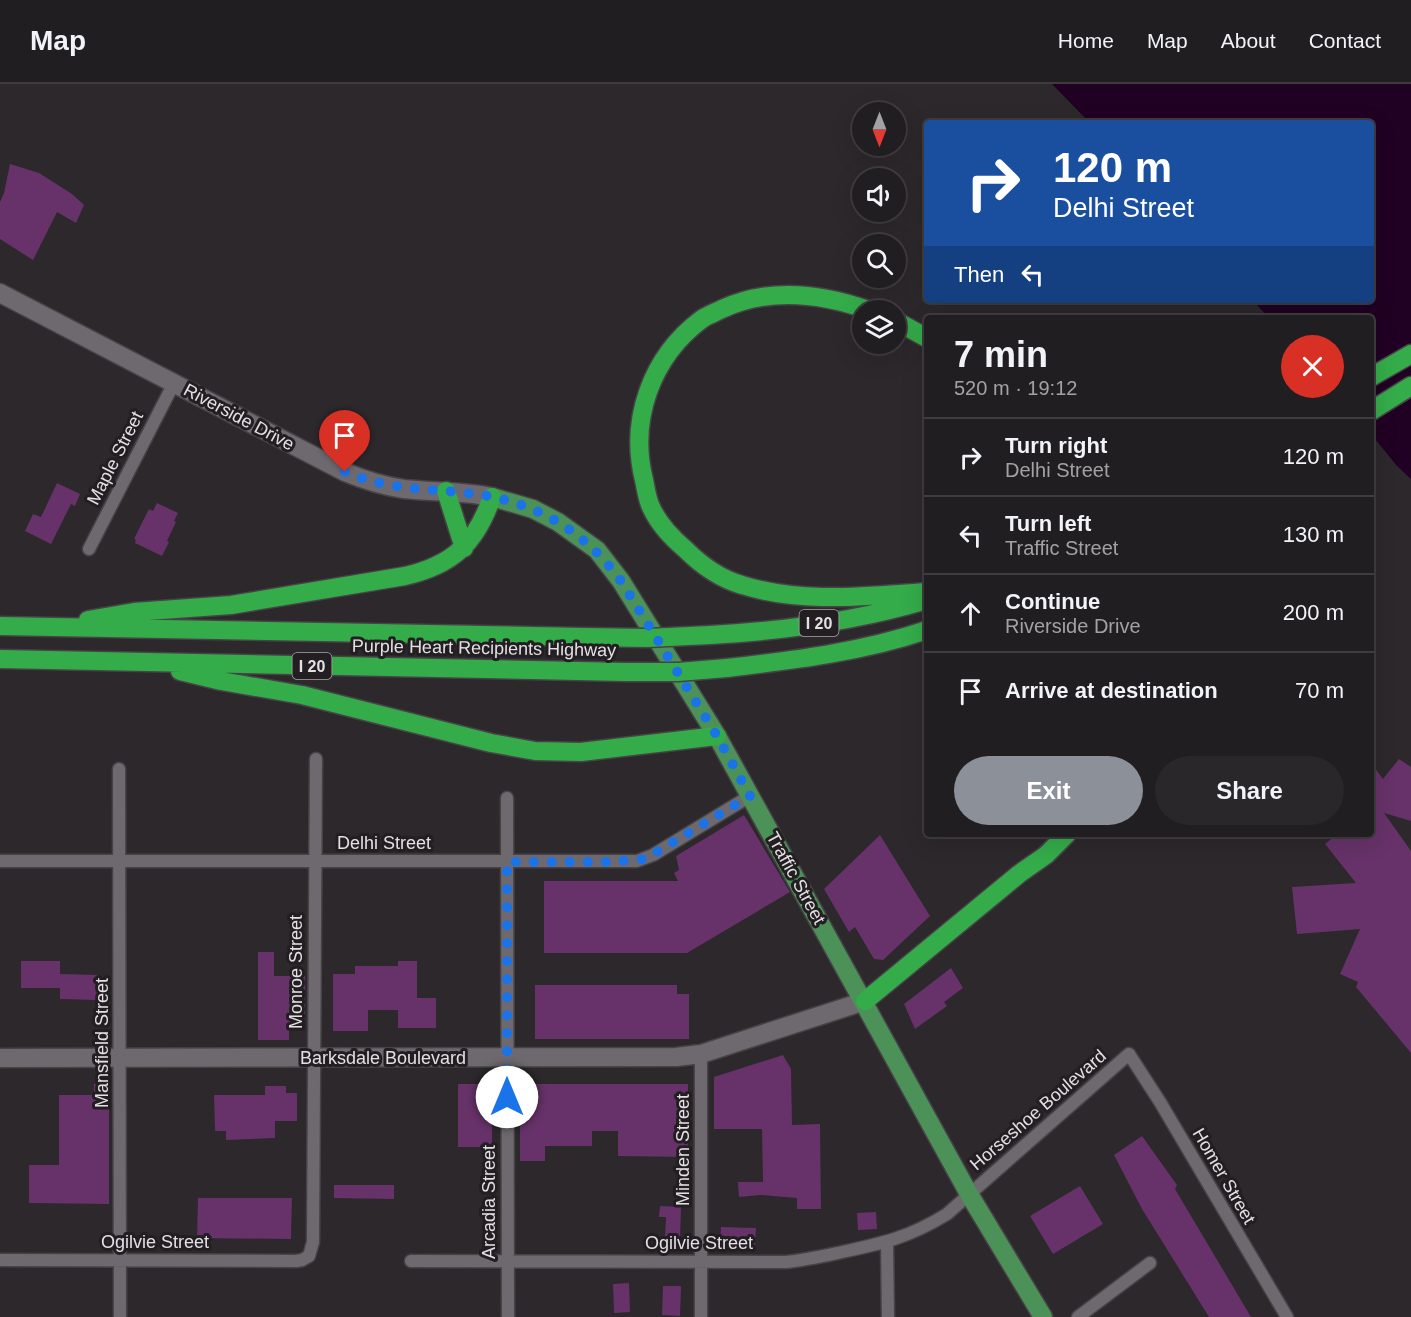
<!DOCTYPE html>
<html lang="en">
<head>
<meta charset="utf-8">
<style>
	body { margin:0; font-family:Helvetica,sans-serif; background:#29272a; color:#f1f3f6; height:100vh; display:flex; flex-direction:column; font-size:22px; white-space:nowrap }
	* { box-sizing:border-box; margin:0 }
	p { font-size:20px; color:#a2a2a5 }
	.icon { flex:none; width:33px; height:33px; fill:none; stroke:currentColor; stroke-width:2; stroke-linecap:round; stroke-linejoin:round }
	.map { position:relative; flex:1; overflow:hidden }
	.side { position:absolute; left:924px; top:231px; width:450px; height:522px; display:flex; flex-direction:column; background:#211e21; border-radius:6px; box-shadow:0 6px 24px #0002,0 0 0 2px #3e3c3f }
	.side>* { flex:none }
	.top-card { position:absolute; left:924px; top:36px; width:450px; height:183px; border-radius:6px; box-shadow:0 6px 24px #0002,0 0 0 2px #3e3c3f; background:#1a4fa0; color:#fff; overflow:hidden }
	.needle { width:39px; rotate:180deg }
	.controls { position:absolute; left:852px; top:18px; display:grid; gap:12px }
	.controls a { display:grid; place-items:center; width:54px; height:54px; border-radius:50%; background:#211e21; box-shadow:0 6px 24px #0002,0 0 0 2px #3e3c3f; font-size:30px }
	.pin { position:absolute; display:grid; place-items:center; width:51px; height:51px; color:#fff; margin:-62px -26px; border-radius:50% 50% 50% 0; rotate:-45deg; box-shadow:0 0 6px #0007 }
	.pin .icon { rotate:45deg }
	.me { position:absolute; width:66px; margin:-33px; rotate:0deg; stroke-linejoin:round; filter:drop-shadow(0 0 4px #0008) }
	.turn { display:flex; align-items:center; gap:21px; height:126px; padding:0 30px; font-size:27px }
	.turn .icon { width:78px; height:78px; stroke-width:2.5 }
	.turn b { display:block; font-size:42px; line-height:51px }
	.then { display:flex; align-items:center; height:57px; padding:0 30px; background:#0003; gap:12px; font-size:22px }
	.round { display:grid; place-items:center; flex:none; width:63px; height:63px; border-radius:32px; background:#29272a }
	.summary { display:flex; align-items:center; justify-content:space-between; height:102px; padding:0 30px }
	h1 { font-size:36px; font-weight:800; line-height:45px }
	.action { display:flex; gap:12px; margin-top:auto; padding:12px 30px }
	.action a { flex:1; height:69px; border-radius:36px; background:#8c9099; color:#fff; font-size:24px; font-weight:800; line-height:69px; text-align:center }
	.action a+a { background:#29272a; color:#f1f3f6 }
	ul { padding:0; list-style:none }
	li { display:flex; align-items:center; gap:18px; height:78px; padding:0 30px; border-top:2px solid #3e3c3f }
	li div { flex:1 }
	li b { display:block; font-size:22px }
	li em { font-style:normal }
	header { display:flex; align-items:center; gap:36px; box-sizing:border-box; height:84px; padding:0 30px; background:#211e21; border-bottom:2px solid #3e3c3f }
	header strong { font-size:28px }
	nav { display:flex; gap:33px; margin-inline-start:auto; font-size:21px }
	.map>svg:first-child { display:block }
	.water { fill:#200023 }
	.building { fill:#663269 }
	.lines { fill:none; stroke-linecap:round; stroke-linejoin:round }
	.street-casing { stroke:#464346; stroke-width:15 }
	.secondary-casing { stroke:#464346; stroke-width:21 }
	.primary-casing { stroke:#464346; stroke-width:21 }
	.highway-casing { stroke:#464346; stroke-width:21 }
	.street { stroke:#6e696e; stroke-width:12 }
	.secondary { stroke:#6e696e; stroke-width:18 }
	.primary { stroke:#4b9158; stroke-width:18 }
	.highway { stroke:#34ac4a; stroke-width:18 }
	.highway-bridge-casing { stroke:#464346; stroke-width:21; stroke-linecap:butt }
	.highway-bridge { stroke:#34ac4a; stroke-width:18 }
	.route { stroke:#1a73e8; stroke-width:10; stroke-dasharray:0 18 }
	.labels { text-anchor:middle; stroke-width:6; stroke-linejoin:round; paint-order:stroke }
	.shield { fill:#221e22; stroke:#a9a6a9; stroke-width:1.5 }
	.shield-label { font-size:16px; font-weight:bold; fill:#e3e0e3 }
	.street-label { font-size:18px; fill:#e3e0e3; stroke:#221e22 }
</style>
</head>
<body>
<header>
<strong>Map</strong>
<nav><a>Home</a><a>Map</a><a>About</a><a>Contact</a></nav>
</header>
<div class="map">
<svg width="1411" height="1233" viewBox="0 0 1411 1233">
	<rect width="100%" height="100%" fill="#2c282c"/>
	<path class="water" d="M1052,0H1411V395L1397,382L1371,350V234H1269L1256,220L1255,216H1371V39H1090Z"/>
	<path class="building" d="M10,80L39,89L72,110L84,121L76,139L57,128L33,176L0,155V118L4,109Z
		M57,399L80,410L75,422L71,420L51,460L25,447L33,430L41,433Z
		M157,419L178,429L174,437L176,438L167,457L169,458L162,472L135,459L136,456L134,455L149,425L153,427Z
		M1399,675L1411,683V737L1384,729L1411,767V969L1356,903L1358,898L1340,890L1360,845L1297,850L1292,803L1356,799L1325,760L1337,750H1371V679L1383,695Z
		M744,731L790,808L687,869H544V797H678L674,789L679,786L676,772Z
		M880,751L930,832L883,876L874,875L855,843L849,848L824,805Z
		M258,868H274V892H305V937L289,938V956H258Z
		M21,877H60V890L98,891V916L60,915V904H21Z
		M398,877H417V914H436V944H398V926H368V947H333V890H355V882H398Z
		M951,884L963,904L944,918L947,922L915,945L904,920Z
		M535,901H677V910H689V955H535Z
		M783,971L791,985L792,1041L820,1040L821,1125H797V1114L761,1111L739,1113L738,1098H763L762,1045H714V993Z
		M94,1000H109V1120L29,1119V1081H59V1011H94Z
		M458,1000H492V1063H458Z
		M520,1000H688V1073L618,1072V1047H592V1062H545V1077H520Z
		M265,1002H286V1009H297V1037H275V1054L226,1056V1047H215L214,1011H265Z
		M1142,1052L1177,1101L1175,1105L1251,1233H1209L1142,1125L1114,1071Z
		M334,1101H394V1115L334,1114Z
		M1080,1102L1103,1140L1053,1170L1030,1132Z
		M198,1114H292L291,1155L197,1154Z
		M660,1122L681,1123L680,1156L665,1155L666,1133H659Z
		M876,1128L877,1145L858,1146L857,1129Z
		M721,1143L756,1144L755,1163L720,1162Z
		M629,1199L630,1228L614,1229L613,1200Z
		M663,1202H681L680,1232L662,1231Z"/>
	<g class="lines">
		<g class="street-casing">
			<path id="street" d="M89,465L174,299
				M119,685L120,1233
				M507,714L508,1233
				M0,777H637L653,771L750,712
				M887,1158L888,1233
				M0,1176L296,1177L302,1176L309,1172L313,1158L316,675
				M411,1177L786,1178C805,1176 823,1172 842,1168C884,1159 910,1153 947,1130L1129,970L1160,1018L1287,1233
				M701,1233V970
				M1078,1233L1150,1179"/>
		</g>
		<g class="secondary-casing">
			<path id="secondary" d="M0,209L345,388C364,396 384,402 404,405C433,408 463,407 492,413
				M0,974L676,973L701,970L865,917"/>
		</g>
		<g class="primary-casing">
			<path id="primary" d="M492,413L533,425L558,438L597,466L621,497L717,652L969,1110L1043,1233"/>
		</g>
		<g class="highway-casing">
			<path id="highway" d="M868,226C820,209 770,203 722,225C716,228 708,231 702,235C651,273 629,336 644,396C646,405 647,415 651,423C658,439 672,454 685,465C700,480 721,495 742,501C803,520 865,512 927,508
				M896,237L927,254
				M1371,293L1411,270
				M1371,327L1411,302
				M446,407L464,464
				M88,536L134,528L231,521L405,492C453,481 476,459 492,413
				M0,542L583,553
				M710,551C783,547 857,537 927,516
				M0,575L625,588
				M727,584C795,576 862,568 927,546
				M180,587L221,597L302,611L491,659L535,667L581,668L717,652
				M865,917L1019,790L1046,771L1067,750"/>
		</g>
		<use href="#street" class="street"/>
		<use href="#secondary" class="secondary"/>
		<use href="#primary" class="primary"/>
		<use href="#highway" class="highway"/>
		<g class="highway-bridge-casing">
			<path id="highway-bridge" d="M583,553L647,554L710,551
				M625,588H678L727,584"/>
		</g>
		<use href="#highway-bridge" class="highway-bridge"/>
	</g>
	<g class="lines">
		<path class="route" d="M345,388C389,406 422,404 467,409C532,416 582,444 621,497L717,652L750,712L645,775L608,778H507V1013"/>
	</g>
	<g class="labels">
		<g class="shield">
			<rect x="799.5" y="526" width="39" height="26" rx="4.5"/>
			<rect x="292.5" y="569" width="39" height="26" rx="4.5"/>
		</g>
		<g class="shield-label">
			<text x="819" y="545">I 20</text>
			<text x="312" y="588">I 20</text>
		</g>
		<g class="street-label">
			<text transform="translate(239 333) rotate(28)" y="6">Riverside Drive</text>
			<text transform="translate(115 374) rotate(-63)" y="6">Maple Street</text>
			<text transform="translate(484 564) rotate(1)" y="6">Purple Heart Recipients Highway</text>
			<text x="384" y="765">Delhi Street</text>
			<text transform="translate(796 794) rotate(61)" y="6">Traffic Street</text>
			<text transform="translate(296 888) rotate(-90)" y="6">Monroe Street</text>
			<text transform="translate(102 959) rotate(-90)" y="6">Mansfield Street</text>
			<text x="383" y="980">Barksdale Boulevard</text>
			<text transform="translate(1038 1026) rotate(-41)" y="6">Horseshoe Boulevard</text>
			<text transform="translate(683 1066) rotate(-90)" y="6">Minden Street</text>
			<text transform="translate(1224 1092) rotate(60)" y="6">Homer Street</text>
			<text transform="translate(489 1118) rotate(-90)" y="6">Arcadia Street</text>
			<text x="155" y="1164">Ogilvie Street</text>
			<text x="699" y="1165">Ogilvie Street</text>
		</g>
	</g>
</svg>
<div class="controls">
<a><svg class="needle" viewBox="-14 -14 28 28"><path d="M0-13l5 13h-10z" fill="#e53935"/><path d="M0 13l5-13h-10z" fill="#a2a2a5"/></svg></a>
<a><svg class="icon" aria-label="sound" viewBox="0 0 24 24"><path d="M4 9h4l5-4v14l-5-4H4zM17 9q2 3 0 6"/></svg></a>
<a><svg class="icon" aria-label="search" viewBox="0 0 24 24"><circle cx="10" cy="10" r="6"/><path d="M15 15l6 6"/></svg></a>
<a><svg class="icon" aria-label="layers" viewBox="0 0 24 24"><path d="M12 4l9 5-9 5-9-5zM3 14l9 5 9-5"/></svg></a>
</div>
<div class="pin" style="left:345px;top:388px;background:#d93025"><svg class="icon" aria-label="arrive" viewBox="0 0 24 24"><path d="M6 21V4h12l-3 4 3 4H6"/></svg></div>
<svg class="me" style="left:507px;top:1013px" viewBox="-20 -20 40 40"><circle r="19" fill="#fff"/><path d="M0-13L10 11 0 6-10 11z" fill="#1a73e8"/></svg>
<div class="top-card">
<div class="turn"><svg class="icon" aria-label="right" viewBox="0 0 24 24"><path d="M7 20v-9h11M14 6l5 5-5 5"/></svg><div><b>120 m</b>Delhi Street</div></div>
<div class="then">Then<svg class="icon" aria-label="left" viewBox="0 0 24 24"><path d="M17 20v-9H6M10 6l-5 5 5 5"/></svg></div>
</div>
<section class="side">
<div class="summary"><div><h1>7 min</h1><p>520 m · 19:12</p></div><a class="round" style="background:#d93025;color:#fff"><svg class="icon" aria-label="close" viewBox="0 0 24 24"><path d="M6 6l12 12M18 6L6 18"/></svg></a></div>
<ul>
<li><svg class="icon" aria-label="right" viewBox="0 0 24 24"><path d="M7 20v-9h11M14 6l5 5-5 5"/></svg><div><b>Turn right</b><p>Delhi Street</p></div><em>120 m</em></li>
<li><svg class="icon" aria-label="left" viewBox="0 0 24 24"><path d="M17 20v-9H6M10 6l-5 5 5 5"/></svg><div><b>Turn left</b><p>Traffic Street</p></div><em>130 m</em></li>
<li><svg class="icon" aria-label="ahead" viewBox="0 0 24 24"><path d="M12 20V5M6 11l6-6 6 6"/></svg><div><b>Continue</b><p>Riverside Drive</p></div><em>200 m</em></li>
<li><svg class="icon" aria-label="arrive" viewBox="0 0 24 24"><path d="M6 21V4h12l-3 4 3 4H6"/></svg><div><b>Arrive at destination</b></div><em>70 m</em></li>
</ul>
<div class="action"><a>Exit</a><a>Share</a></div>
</section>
</div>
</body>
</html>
